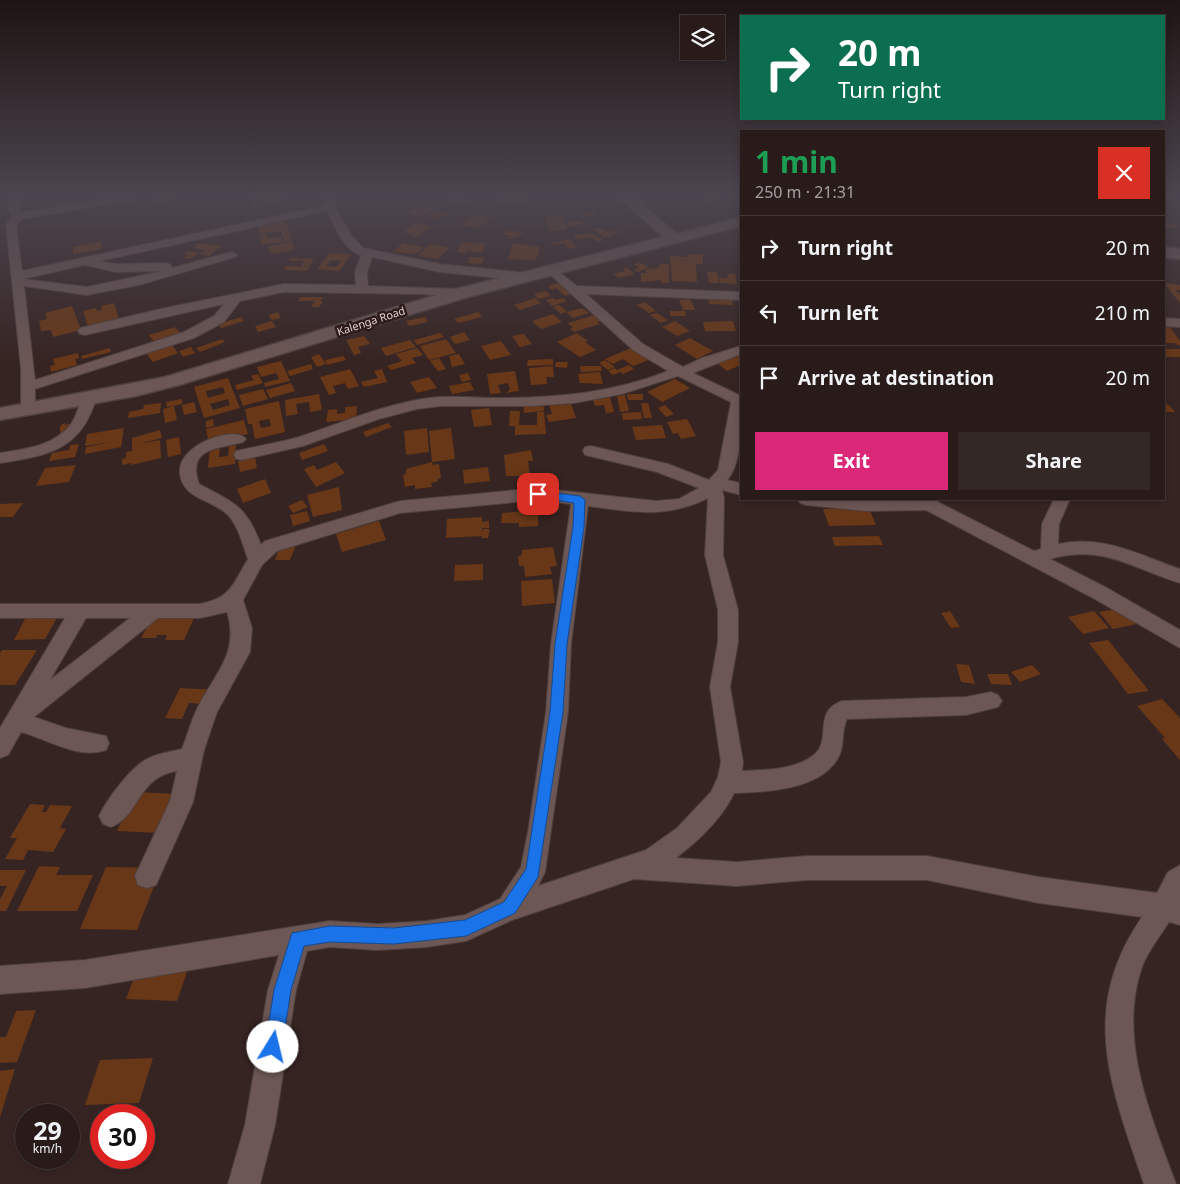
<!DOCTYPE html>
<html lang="en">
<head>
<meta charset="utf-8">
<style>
	body { margin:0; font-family:"Noto Sans",sans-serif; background:#342827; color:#f1f3f6; height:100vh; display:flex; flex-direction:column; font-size:19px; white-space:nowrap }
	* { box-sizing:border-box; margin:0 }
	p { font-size:16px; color:#a5a1a2 }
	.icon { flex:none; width:28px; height:28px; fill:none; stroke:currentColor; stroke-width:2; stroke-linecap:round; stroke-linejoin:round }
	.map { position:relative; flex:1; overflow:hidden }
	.sheet { position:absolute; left:740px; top:130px; width:425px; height:370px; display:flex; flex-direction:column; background:#281b1a; border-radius:0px; box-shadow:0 2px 8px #0003,0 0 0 1px #443939 }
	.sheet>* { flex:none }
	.hud { position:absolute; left:740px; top:15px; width:425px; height:105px; border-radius:0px; box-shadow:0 2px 8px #0003,0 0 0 1px #443939; background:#0b6e4f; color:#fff; overflow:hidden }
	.tools { position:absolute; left:680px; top:15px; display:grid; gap:10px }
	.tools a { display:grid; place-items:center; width:45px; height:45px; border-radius:0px; background:#281b1a; box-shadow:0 2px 8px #0003,0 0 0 1px #443939; font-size:25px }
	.speed { position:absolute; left:15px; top:1104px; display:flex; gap:10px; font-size:25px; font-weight:700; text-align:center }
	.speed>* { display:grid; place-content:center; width:65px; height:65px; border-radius:50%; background:#281b1a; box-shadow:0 2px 8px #0003,0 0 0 1px #443939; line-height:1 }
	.speed small { font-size:12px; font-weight:400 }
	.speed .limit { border:8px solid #d22; background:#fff; color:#111 }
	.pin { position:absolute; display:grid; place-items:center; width:42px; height:42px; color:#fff; margin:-21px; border-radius:10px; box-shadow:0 2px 8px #0006 }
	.me { position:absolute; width:55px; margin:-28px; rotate:9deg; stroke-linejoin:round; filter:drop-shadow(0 0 4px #0008) }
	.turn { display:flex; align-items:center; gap:18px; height:105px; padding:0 15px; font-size:22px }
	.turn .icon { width:65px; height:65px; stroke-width:2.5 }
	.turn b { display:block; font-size:35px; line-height:42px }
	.round { display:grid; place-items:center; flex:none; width:52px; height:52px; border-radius:0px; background:#342827 }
	.headline { display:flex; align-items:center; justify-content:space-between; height:85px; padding:0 15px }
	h1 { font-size:30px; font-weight:700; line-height:38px; color:#1e9e55 }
	.primary-button { display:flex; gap:10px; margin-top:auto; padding:10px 15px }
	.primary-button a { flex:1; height:58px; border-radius:0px; background:#db2777; color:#fff; font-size:20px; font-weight:700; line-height:58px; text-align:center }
	.primary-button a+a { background:#342827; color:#f1f3f6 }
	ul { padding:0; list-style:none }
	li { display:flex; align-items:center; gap:15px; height:65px; padding:0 15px; border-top:1px solid #443939 }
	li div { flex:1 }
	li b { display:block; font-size:19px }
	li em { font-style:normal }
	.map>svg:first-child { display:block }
	.building { fill:#683717; fill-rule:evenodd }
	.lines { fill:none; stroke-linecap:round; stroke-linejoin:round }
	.street-casing { stroke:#4f403e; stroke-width:2 }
	.secondary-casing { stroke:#4f403e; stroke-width:3 }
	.street { fill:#6c5755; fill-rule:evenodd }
	.secondary { fill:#6c5755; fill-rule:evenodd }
	.route { fill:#1a73e8; stroke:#114b97 }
	.labels { text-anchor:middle; stroke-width:5; stroke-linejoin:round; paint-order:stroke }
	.far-street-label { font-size:11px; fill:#ded1d0; stroke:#2c1a19 }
</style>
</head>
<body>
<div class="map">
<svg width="1180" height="1184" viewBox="0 0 1180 1184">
	<rect width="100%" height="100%" fill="#362422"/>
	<path class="building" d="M171,197L173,200L155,205L152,200Z
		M253,197H282L283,200L275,205L252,208L250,201H254Z
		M503,197L518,198L529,197L524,205L499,203Z
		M701,197H720L723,199L708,202Z
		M457,198L468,202L462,205L450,202L452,201L449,200Z
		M422,204L436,208L420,217L406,213Z
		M438,210L448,214L436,219L426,216Z
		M594,211L598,215L579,217L577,215Z
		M476,214L492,218L477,228L460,224Z
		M561,216L568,229L550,231L544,218Z
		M579,220L584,224L572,227L567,223Z
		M1164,220L1177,227L1164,229Z
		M281,221L286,222L292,241L284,242L281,231L259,234L257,227Z
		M415,222L432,227L416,237L404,232Z
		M599,228L607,232L615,230L619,233L604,238L593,229Z
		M508,230L523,232L518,237L510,239L506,238L509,236L502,234Z
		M592,233L604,240L598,242L592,237L578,240L572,235Z
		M267,234L268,240L269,238L281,236L282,242L261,245L260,235Z
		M570,239L577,247L569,249L564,243L554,245L551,243Z
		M101,241L102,249L73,254V247Z
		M292,242L294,250L270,254L268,246Z
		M462,242L485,243L482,252H470L471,250H468L467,253L457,252Z
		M199,243L221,246L209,256L199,254L206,250L192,248Z
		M403,243L424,247L415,254L392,252Z
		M513,243L540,247L536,260L508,259Z
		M431,244L450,248L437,259L418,255Z
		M187,251L199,253L191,259L184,258L188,255L183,254Z
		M330,253L351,254L340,271L317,269ZM331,260L341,261L336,267L326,266Z
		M688,254H703V264H696L697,282L672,281L670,256L688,257Z
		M470,257H484L482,264L467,263Z
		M291,258L314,259L309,266H301L304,261H289Z
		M639,262L649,267L638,272L634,270L639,267L634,265Z
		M660,264H669V283H661V280L641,282V273H646V269L658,268Z
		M286,266L310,267L307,271L284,270Z
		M627,267L635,274L619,278L613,274L625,271L623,269Z
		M707,272H717L719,283H709Z
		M727,274H735L737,284L720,283L719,278H728Z
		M561,282L575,293L565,296L556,288L552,290L548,286Z
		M1164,283L1180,285V290H1176L1180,295V303Z
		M546,291L551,296L539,299L534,294Z
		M708,296H731L733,305L709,304Z
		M301,297H323L321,301L323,302L319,307H311L315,301H298Z
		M535,298L541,303L520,310L514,305Z
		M553,298L555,300L563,298L567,301L552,306L546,300Z
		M690,299L695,310H683L679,300Z
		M645,302L656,311L649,313L637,305Z
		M114,303L119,319L88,327L83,311L96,308L97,311L102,310L101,306Z
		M559,305L567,311L561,314L553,307Z
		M72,306L81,330L53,337L51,330L41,331L39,321L47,319L45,313Z
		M582,308L589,313L573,318L566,312Z
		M670,311H685L686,316H670Z
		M278,312L281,318L272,320L268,315Z
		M478,312L482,317L458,323L454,319Z
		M657,313L668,320L661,323L650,315Z
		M553,314L562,322L541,329L532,321Z
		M594,315L601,321L597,322L600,324L574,332L570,329L573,328L568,323Z
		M241,317L244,321L221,328L218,324Z
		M425,317L428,322L409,326L406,321Z
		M272,321L276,327L258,332L255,326Z
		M675,321L690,331L677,336L662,327Z
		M733,321L736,331H705L703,322Z
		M1164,323H1167L1180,341V346L1174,343H1164Z
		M175,327L181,334L155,343L149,335Z
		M464,332L470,340L455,344L450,337Z
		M440,333L444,337L417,345L414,340Z
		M577,333L588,341L585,342L596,350L580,357L557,342Z
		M524,334L532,344L520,347L512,336Z
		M364,336L370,344L358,347L361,353L354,355L346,340Z
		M690,338L713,351L697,359L675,345Z
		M222,339L225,342L200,352L196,348Z
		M446,339L456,353L429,360L420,346Z
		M410,340L416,347L386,356L381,348Z
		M501,341L511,355L490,360L481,346Z
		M170,343L178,353L153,362L145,352Z
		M191,347L195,353L183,357L179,351Z
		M633,347L651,359L633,366L623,359L613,364L605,359Z
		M110,348L111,352L82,359L81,356Z
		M417,348L423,355L412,358L416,363L391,370L387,366L402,361L396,354Z
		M1164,349H1180V357H1164Z
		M733,351L741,358V365L727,371L712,359Z
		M78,353L79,358L75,359L77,365L51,372L50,366L55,365L53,359Z
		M319,354L326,364L317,367L311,357Z
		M459,354L465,364L452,367L449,356Z
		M343,356L346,360L327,365L325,360Z
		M439,358L446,369L438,371L430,361Z
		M553,359V365L527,366L528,360Z
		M605,360L615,367L608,370L599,363Z
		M281,361L290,381L265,387L264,383L279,379L276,373L261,377L257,367Z
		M556,362H568L567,368L555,367Z
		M311,364L313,369L290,376L287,371Z
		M629,365L634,369L623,374L620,372L613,375L608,371L615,368L617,370Z
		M553,366L554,377H546L547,384L531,385L529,368Z
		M580,366H601L602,371L581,372Z
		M350,369L359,386L348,389L345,383L333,386L336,393L329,395L320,377Z
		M382,369L387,382L364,387L361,382L378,378L374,371Z
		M515,371L519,391L505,393L510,390L508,383L498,385L501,393L490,394L487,374Z
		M600,372L603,384L580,383L578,374Z
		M468,373L471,380L462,382L459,375Z
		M258,374L263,383L237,390L235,385L254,380L251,376Z
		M429,377L437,388L417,393L410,382Z
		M228,378L240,408L204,418L194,387ZM223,387L225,393L208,398L206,391ZM228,399L230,405L213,410L210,404Z
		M675,379L690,388L662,402L647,392Z
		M470,382L474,390L452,394L449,386Z
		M291,383L295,391L270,398L266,390Z
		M263,389L268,399L243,406L239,395Z
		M319,394L322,410L310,412L309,402L296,404L298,414L286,416L285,400Z
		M609,394L614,412L606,413L604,405L595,406L592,396Z
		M627,394H643V400H628Z
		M625,395L629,411L620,412L617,396Z
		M569,398L576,418L549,422L546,415L552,414L548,401Z
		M182,399V404L167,407L166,402Z
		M543,399L544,411L524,413L523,400Z
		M279,401L285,432L255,439L252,424H248L245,409ZM269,419L271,426L261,428L259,421Z
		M194,402L197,412L184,415L182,405Z
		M161,403L160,413L128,418L129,412L143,409L144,405Z
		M641,403H648L652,418H644Z
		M1164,404L1169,405L1175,412H1166Z
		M665,405L674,414L666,417L658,408Z
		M174,406L177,420L165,423L163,409Z
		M357,406L356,419L326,422L328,410L337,409V414L345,413V407Z
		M489,408L492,425L474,427L471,410Z
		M510,411H520L519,425H537V412H544L546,434L515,435V426H509Z
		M641,412L642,419L623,420L622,413Z
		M213,419L214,426L206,428V421Z
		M687,419L696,436L681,439L678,433L673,434L667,422Z
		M244,420L248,434L209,444L206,429Z
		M78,421V429L60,434V427L62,424L65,423V425Z
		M388,423L392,427L366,437L363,432Z
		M662,425L666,438L636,440L632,427Z
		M124,428L121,447L85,454L86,447L110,442L85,446L87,434Z
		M427,428L429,452L406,455L404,431Z
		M451,428L455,459L432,462L429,431Z
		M160,430L162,438L139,444L160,440L161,458L131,465V463L122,465V459L126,458V452L132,451V438Z
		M179,437L181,454L168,457L166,440Z
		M79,444L75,457L49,461L52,453L69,450L70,445Z
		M324,444L328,451L302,460L299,453Z
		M236,445L235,464L208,468L210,447L220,446L219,457L228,456L229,446Z
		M531,450L533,461H528L530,476H506L504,455Z
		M255,457L257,468L240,472L238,461Z
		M336,462L345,473L316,487L304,469L314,465L317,470Z
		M432,462L433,465L439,464L441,478L438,479V481L431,483L432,487L415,489V485L405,487L403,475L406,474V469Z
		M76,465L69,482L36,486L45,468Z
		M488,467L490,481L464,484L463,470Z
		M265,479L271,493L243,503L237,489Z
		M339,487L342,510L313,517L307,495Z
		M302,500L308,507L293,513L288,506Z
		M23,503L13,517H0V504Z
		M869,508L876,525L829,526L823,509Z
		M538,510V526L519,527V523H501L502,513Z
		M307,511L310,521L293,526L290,515Z
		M482,517V522L489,521V528H482V533L483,529H490L488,538H481L482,536L446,538L447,519Z
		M379,521L386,540L342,552L336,534Z
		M284,536H304L300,545H296L290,560H275Z
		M879,536L883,545L835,546L832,537Z
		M553,547L557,566L550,567L552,574L525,577L524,566H519L518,556L522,555V550Z
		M483,564V580L454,581L455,565Z
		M552,579L555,603L522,606L521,581Z
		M1123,608L1137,624L1113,629L1099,612Z
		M950,611L960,627L951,628L941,613Z
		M1094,611L1109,628L1083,634L1068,617Z
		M153,616H195L184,640H165L167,635H157L156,638H141Z
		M57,618L45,639L14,640L25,619Z
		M1108,640L1149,691L1128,694L1089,643Z
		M2,650H37L15,685H0V653Z
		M956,664L969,665L975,684L961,682Z
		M1032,665L1041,674L1020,682L1011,672Z
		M987,674H1008L1012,685L991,684Z
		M180,688L217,690L203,704L189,703L182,719L165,718Z
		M1162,699L1180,718V760L1162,739L1165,738L1137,706Z
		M135,792L176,794L159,833L117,831Z
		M30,804L45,805L42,812H46L50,805L72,806L60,828L66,829L53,852L28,850L23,860L5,859L17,838H10Z
		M39,866L60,867L56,875H93L77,911H17Z
		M106,867L161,868L137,930L80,929Z
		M0,870H26L6,911H0V899L7,886H0Z
		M140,962L190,963L177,1001L126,999Z
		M36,1010L17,1062L0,1063V1037H6L16,1011Z
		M153,1058L139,1103L85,1105L100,1060Z
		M15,1069L0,1117V1071Z"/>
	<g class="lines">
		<g class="street-casing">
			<path id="street" d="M10,197H20L19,210L21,212L117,197H138L133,200L22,219L16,225L22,271L326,205L325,197H335L337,211L352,236L363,248L440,264L526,273L532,277L526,281L440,272L372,257L367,272L368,286L462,289L468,293L462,297L420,294L284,292L240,301L224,322L194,338L35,389V410L28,414L21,410V369L6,224L13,216L9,211ZM327,211C335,226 344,251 361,255L355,272L356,285L284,284L165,308L80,328L78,331L80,334L85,335L224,304L214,316L184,332L35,380L24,286L87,295L139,285L235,257L237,255L231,252L172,268L171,265L167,263L116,264L100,261ZM85,265L116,272L162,271L87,287L23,279Z
				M621,197H632L627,200Z
				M551,266L577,286L741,292V300L586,294L643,344L683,367L702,358L741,346V354L693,373L741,396C741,418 743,464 727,480L741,483V495L722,490L724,498L723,555L738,610V642L730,687L743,762L742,771C765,770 798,770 816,753C831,738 813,711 842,701L966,697L991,692L998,695L1002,701L998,707L966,715L847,719C841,730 845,744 839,756C822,790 767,792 734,793C722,819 699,840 676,858L737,862L807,856H927L1039,877L1157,893L1168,872L1180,865V925L1169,922C1160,936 1148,951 1142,967C1117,1039 1151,1116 1176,1184H1144C1111,1087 1078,1010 1142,917L1039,903L927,880H807L737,886L634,879L512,920L466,941L427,947L378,950L330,947L307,951L296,990L275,1125L260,1184H228L245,1125L268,990L279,955L85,988L0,994V966L85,960L330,921L378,924L427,921L465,915L500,899L521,867L528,832L546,712L551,644L571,504L538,500L400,513L277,551L262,565L243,600L252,628L250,652L217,712L204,750L193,802L156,885L147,888L138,885L135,876L170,801L177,771C137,777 140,816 111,827L103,824L99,816C107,799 131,767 147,759C158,753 170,752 182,749C188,734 192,717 200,703C218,670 239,651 227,612L200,618H158L34,717L66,728L106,736L109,743L106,750C79,760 47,739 21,732L8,755L0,758V728L65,618H0V604H200C231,598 233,584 248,559C242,544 239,526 227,514C211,499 183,499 180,474C176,444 236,425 246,439L243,442C219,449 186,447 199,484C234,503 246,505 261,545L265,541L400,501L538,488L656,501L679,499L699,488L657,472L585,455L583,451L585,447L591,446L668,464L709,480L718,470L731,402L678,376L622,394L574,403L530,406H441L417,409L379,419L303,446L242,460L236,459L234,455L236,451C257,446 278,443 299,437C342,423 384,404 429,398C452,395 475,398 497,398C556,398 613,393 668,371L633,350L545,270ZM708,498L705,555L718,610V642L710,687L721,762L718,777L711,792L677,828L646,850L538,886L545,872L568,712L571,644L588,506C633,512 666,519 708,498ZM86,618H130L50,680Z
				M1164,318L1180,319V327L1164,326Z
				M89,395L96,399C81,450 47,456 0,463V453C25,449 54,446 71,424C77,416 78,405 84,396Z
				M798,499H932L1034,551L1041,549L1042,524L1054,499H1070L1059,524L1058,544C1103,534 1139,555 1180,569V583C1131,568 1104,544 1050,559L1107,588L1180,630V648L1093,598L926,510L867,511L806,505L800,503Z"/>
		</g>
		<g class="secondary-casing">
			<path id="secondary" d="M618,197H633L677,234L741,217V226L468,297L179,385L136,396L0,420V408L165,377L456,289L663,237Z
				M1164,247L1180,249V259L1164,257Z"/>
		</g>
		<use href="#street" class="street"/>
		<use href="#secondary" class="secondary"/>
	</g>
	<linearGradient id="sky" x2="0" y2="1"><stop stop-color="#1e1413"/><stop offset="0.54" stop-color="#4c454f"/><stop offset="1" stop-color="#4c454f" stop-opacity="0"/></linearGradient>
	<rect width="1180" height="362" fill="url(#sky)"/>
	<path class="route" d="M538,491L580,496L585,500L584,527L567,644L563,712L538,877L515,913L466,936L394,944L330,942L304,946L291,990L282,1047L280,1053L273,1056L267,1053L265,1047L274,990L292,933L330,926L394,928L465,920L504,902L526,869L550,712L555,644L573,527L574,503L535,497L533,494Z"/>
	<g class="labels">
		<g class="far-street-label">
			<text transform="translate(371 321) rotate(-18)" y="4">Kalenga Road</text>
		</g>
	</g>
</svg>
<div class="tools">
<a><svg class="icon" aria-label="layers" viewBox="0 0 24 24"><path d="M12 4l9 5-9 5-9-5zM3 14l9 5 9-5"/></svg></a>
</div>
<div class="speed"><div>29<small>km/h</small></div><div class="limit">30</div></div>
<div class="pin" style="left:538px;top:494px;background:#d93025"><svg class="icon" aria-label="arrive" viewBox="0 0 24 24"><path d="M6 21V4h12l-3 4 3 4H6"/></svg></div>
<svg class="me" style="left:273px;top:1047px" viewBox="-20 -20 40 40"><circle r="19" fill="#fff"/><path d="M0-13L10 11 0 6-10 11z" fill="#1a73e8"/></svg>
<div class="hud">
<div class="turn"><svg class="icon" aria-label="right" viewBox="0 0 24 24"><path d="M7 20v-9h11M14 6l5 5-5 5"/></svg><div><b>20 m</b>Turn right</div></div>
</div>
<section class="sheet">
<div class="headline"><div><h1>1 min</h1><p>250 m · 21:31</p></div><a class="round" style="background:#d93025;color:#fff"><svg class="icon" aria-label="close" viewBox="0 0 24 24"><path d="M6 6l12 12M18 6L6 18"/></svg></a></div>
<ul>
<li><svg class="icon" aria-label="right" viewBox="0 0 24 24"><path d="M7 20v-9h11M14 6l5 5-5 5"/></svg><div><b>Turn right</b></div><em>20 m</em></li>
<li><svg class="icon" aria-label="left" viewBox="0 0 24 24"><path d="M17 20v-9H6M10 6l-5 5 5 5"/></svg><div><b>Turn left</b></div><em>210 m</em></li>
<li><svg class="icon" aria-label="arrive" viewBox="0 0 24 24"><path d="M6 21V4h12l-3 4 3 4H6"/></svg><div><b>Arrive at destination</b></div><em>20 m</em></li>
</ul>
<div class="primary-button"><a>Exit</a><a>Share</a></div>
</section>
</div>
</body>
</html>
